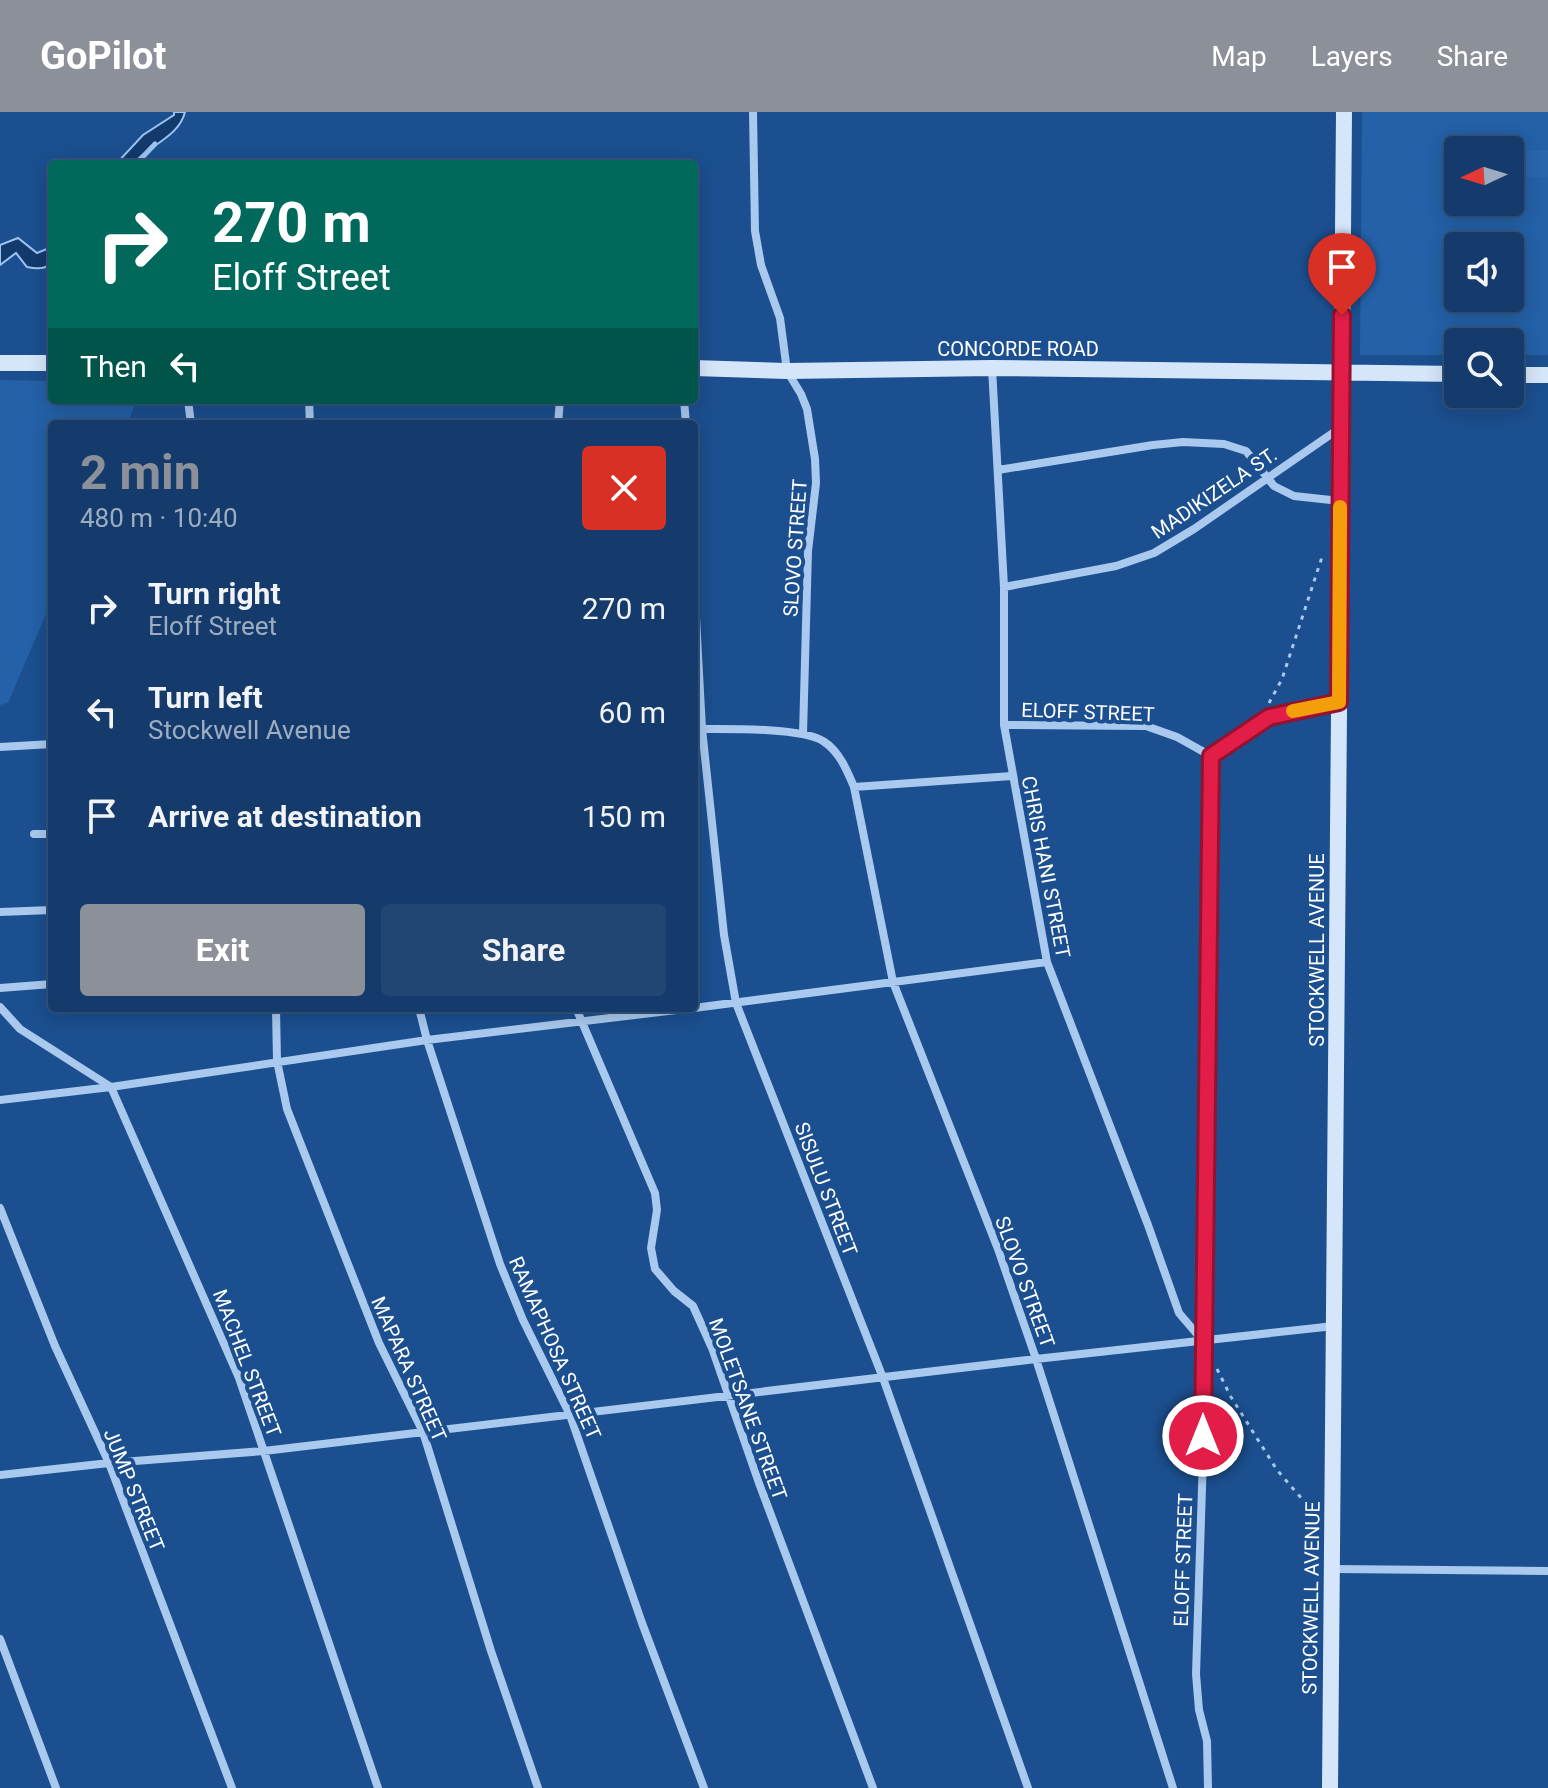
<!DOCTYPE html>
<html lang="en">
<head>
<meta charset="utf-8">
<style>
	body { margin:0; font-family:Roboto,sans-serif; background:#214673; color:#f1f3f6; height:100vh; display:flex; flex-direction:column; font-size:30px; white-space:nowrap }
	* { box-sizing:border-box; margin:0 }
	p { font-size:26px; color:#9dadc1 }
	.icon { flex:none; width:44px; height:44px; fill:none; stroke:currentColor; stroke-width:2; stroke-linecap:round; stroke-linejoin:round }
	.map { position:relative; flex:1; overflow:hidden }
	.sheet { position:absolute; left:48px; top:308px; width:650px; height:592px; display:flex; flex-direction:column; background:#143b6b; border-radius:8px; box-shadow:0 4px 20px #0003,0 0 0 2px #33557e }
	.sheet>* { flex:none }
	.top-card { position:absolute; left:48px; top:48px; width:650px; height:244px; border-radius:8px; box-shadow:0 4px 20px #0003,0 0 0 2px #33557e; background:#00695c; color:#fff; overflow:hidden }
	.needle { width:52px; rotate:266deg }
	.controls { position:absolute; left:1444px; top:24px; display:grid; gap:16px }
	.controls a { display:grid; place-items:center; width:80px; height:80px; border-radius:8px; background:#143b6b; box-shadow:0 4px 20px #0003,0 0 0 2px #33557e; font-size:40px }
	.pin { position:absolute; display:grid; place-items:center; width:68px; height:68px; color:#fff; margin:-82px -34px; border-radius:50% 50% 50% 0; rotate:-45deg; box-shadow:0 0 8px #0007 }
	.pin .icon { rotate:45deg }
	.me { position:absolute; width:88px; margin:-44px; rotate:0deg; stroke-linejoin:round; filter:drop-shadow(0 0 6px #0008) }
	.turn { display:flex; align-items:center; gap:28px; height:168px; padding:0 32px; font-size:36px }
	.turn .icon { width:104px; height:104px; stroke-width:2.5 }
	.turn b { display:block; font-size:56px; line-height:68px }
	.then { display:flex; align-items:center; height:76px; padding:0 32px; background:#0003; gap:16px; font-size:30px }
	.round { display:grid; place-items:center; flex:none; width:84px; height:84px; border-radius:8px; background:#214673 }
	.head { display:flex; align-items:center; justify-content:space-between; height:136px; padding:0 32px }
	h1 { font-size:48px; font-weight:700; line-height:60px; color:#8c9099 }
	.cta { display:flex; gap:16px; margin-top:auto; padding:16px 32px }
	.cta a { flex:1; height:92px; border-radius:8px; background:#8c9099; color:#fff; font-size:32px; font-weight:700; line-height:92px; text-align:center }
	.cta a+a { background:#214673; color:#f1f3f6 }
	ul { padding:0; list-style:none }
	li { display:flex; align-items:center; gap:24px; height:104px; padding:0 32px }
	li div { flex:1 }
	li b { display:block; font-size:30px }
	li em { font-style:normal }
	header { display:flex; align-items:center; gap:48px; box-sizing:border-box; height:112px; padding:0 40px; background:#8c9099; color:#fff }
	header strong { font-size:38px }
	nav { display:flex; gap:44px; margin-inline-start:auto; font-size:28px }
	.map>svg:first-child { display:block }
	.green { fill:#2461a8; fill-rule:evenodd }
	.water { fill:#123a6d; stroke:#9cc4f0; stroke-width:2 }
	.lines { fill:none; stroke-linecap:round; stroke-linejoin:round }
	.stream { stroke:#9cc4f0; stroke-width:5 }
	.building { fill:#2a66ad }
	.path { stroke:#a9c9ee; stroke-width:3; stroke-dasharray:4 6; stroke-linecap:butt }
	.street { stroke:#a9c9ee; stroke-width:8 }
	.secondary { stroke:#d6e6fa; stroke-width:16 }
	.route-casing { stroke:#92132f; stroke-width:20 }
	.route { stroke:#e11d48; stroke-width:14 }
	.slow { stroke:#f59e0b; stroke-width:14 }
	.labels { text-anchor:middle; stroke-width:8; stroke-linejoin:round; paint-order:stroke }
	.street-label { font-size:20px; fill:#fff; stroke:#1b4f8f }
</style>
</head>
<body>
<header>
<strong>GoPilot</strong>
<nav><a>Map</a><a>Layers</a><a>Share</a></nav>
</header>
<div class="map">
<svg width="1548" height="1676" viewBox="0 0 1548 1676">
	<rect width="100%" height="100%" fill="#1b4f8f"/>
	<path class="green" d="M1362,0H1548V243H1510V230H1458V243H1360ZM1458,38H1510V90H1458ZM1458,134H1510V186H1458Z
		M0,268L52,269V288H137L127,312H52V488L8,591L0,593Z"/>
	<path class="water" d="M174,0H185C179,25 149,33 133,52H116L143,23L174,3Z
		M52,124C52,146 56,161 27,155L16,141L0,153V133L18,126L37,141L47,137Z"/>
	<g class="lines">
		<path class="stream" d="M136,52L155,32"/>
	</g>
	<path class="building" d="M1510,38H1548V65H1510Z"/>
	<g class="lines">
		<path class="path" d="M1269,591L1282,567L1322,445
			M1217,1257L1231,1285L1277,1358L1315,1402"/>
		<path class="street" d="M753,0L755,119L761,153L780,206L787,259L801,282L807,297L815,347L816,371L808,439L803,622
			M992,256L1004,475V613L1047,850L1148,1113L1179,1201L1202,1228
			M188,288L191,312
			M309,288L310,312
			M684,288L686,312
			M558,312L560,288
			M998,358L1153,333L1183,330L1224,332L1246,339L1274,374L1294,384L1340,389
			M694,468L702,617L724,823L736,891L883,1266L1028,1676
			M1004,475L1116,454L1154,441L1194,417L1340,316
			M1004,613L1146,614L1177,625L1211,644L1269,605L1339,590
			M694,617C722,617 802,615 823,629C839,639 847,658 854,675L1012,664
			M0,635L52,632
			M854,675L893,870L998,1137L1036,1247L1173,1676
			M34,722H52
			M0,800L52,798
			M0,876L52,872
			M0,895L20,917L111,975L239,1266L378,1676
			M276,896L277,949L287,997L379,1231L423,1320L491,1539L538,1676
			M419,896L427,928L500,1152L523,1208L570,1303L642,1511L704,1676
			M576,896L655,1081L657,1098L651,1136L655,1157L674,1179L693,1194L712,1236L759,1371L873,1676
			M694,896L1047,850
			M0,988L111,975L427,928L693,896
			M0,1096L55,1234L109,1351L232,1676
			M0,1363L109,1351L264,1339L1036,1247L1334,1214
			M1332,1457L1548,1459
			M0,1527L56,1676
			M1208,1676L1207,1629L1199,1598L1196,1562L1203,1345L1211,644"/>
		<path class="secondary" d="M0,251H52
			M694,256L787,259L992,256L1458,262
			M1510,263H1548
			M1330,1676L1344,0"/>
	</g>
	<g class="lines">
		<g class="route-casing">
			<path id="route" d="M1203,1324L1211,644L1269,605L1339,590L1342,203"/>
		</g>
		<use href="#route" class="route"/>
		<path class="slow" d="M1293,599L1339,590L1340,395"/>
	</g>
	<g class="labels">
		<g class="street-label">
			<text x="1018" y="244">CONCORDE ROAD</text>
			<text transform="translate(1214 381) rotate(-34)" y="7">MADIKIZELA ST.</text>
			<text transform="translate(795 436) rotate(-86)" y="7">SLOVO STREET</text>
			<text transform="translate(1088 600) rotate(2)" y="7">ELOFF STREET</text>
			<text transform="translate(1046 755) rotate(79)" y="7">CHRIS HANI STREET</text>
			<text transform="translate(1317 838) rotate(-90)" y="7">STOCKWELL AVENUE</text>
			<text transform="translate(826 1077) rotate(69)" y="7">SISULU STREET</text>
			<text transform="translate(1025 1170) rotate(70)" y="7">SLOVO STREET</text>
			<text transform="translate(555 1236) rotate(66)" y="7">RAMAPHOSA STREET</text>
			<text transform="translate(247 1251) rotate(69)" y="7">MACHEL STREET</text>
			<text transform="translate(409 1257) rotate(66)" y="7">MAPARA STREET</text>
			<text transform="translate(748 1297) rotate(70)" y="7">MOLETSANE STREET</text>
			<text transform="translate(134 1378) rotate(68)" y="7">JUMP STREET</text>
			<text transform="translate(1183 1448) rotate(-88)" y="7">ELOFF STREET</text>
			<text transform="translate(1311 1486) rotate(-89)" y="7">STOCKWELL AVENUE</text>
		</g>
	</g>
</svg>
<div class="controls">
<a><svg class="needle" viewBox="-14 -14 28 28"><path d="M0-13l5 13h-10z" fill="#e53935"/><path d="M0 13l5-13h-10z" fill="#9dadc1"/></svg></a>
<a><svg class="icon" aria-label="sound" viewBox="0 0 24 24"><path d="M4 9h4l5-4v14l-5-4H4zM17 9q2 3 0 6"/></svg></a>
<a><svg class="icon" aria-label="search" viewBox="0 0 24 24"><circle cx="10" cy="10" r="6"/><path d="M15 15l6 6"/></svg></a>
</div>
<div class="pin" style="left:1342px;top:203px;background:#d93025"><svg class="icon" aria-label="arrive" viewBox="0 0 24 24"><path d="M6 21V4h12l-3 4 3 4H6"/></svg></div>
<svg class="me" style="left:1203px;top:1324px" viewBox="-20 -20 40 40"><circle r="17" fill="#e11d48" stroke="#fff" stroke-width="3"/><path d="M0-11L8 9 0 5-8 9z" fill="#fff"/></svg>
<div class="top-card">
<div class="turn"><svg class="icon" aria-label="right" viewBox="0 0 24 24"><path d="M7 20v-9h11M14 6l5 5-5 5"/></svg><div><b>270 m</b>Eloff Street</div></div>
<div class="then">Then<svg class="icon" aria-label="left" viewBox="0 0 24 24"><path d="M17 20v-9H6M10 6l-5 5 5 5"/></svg></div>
</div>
<section class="sheet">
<div class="head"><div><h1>2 min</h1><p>480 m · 10:40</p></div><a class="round" style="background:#d93025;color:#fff"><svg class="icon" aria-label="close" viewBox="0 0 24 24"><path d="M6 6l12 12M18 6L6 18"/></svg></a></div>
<ul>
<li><svg class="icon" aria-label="right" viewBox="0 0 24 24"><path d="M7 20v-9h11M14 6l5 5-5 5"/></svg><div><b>Turn right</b><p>Eloff Street</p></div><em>270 m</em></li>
<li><svg class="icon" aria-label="left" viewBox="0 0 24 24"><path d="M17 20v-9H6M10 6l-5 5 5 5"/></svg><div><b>Turn left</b><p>Stockwell Avenue</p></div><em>60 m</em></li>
<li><svg class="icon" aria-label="arrive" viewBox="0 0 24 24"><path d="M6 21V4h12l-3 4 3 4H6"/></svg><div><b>Arrive at destination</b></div><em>150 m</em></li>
</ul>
<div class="cta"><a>Exit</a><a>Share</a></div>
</section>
</div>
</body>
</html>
